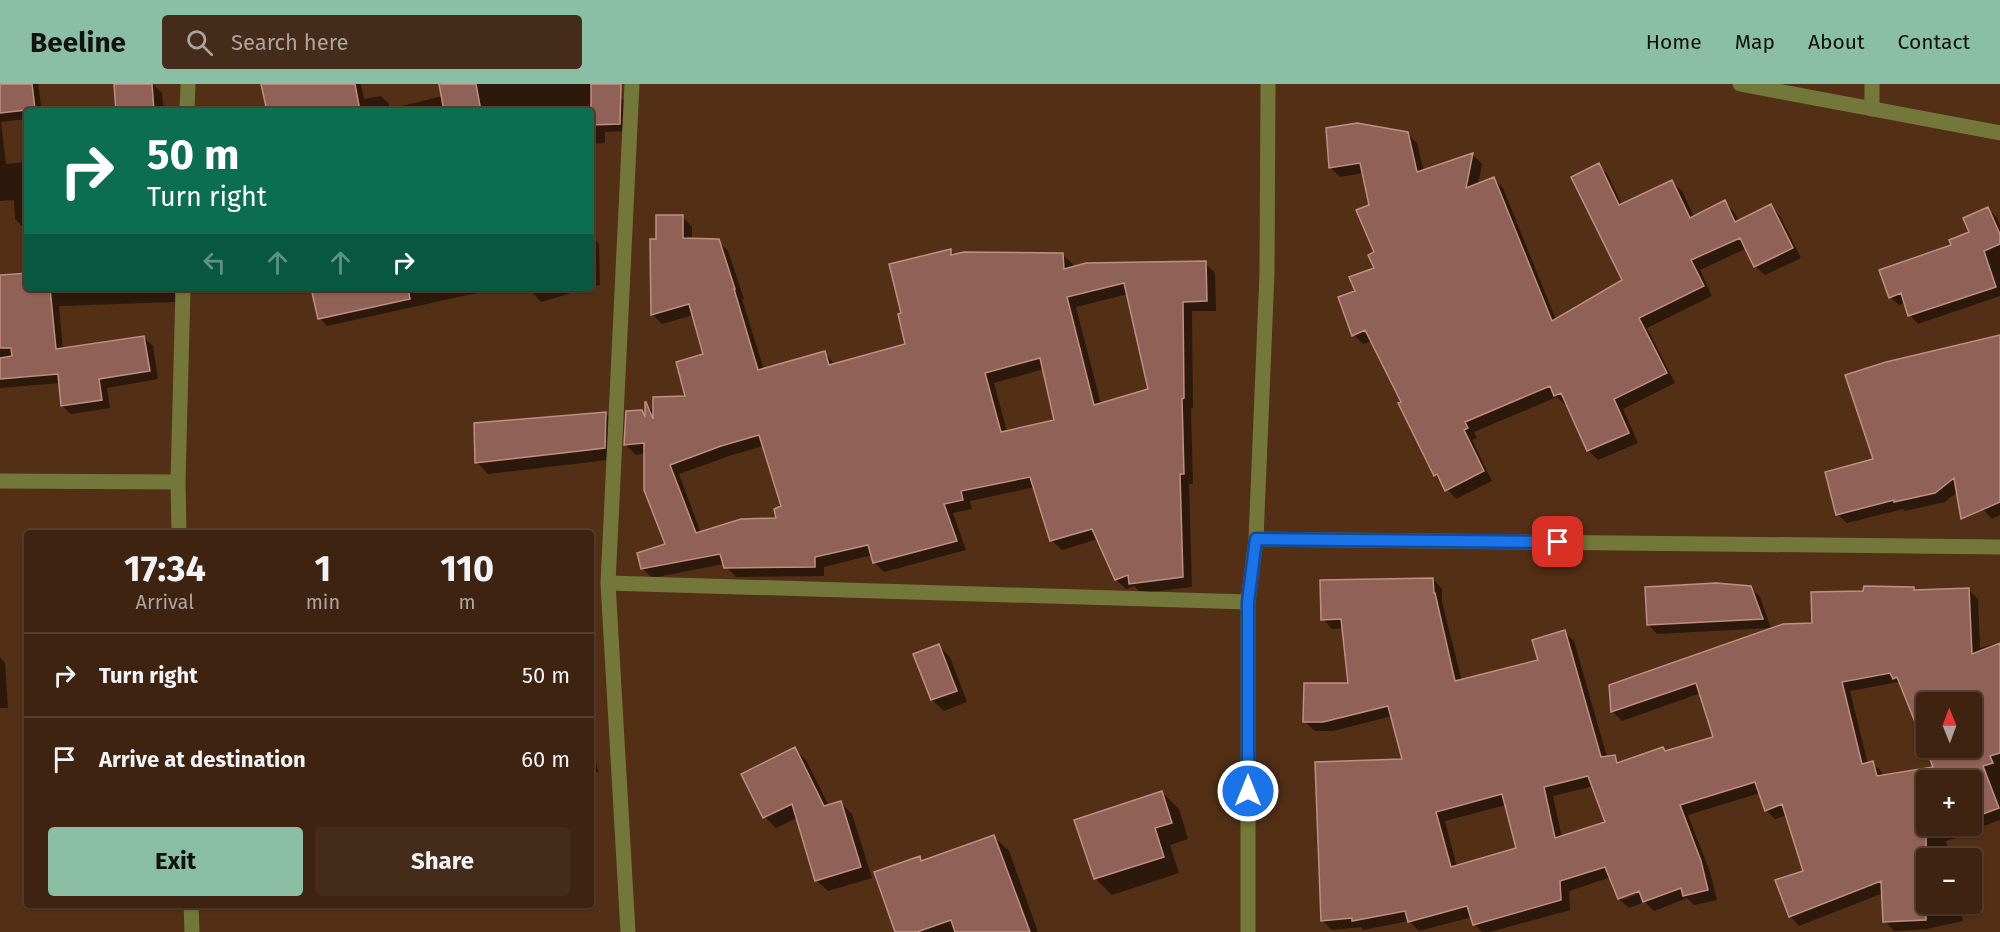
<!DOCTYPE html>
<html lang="en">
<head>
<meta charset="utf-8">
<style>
	body { margin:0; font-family:"Fira Sans",sans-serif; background:#452b19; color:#f1f3f6; height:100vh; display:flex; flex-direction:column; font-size:22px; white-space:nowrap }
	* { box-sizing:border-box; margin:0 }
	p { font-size:20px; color:#ada49f }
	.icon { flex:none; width:33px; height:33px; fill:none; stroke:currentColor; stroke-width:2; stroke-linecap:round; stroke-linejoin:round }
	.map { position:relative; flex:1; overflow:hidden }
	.sheet { position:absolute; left:24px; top:446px; width:570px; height:378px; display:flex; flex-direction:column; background:#3e2310; border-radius:6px; box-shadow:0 2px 4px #0004,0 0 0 2px #574030 }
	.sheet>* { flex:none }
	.guide { position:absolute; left:24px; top:24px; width:570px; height:183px; border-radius:6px; box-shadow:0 2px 4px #0004,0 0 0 2px #574030; background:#0b6e4f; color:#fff; overflow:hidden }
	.needle { width:39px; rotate:359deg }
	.tools { position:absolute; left:1916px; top:608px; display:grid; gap:12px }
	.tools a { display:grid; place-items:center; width:66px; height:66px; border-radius:6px; background:#3e2310; box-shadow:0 2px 4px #0004,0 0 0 2px #574030; font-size:30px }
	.pin { position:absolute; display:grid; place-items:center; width:51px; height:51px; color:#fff; margin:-26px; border-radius:12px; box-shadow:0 3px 9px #0006 }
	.me { position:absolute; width:66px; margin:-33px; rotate:0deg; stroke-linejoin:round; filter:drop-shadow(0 0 4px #0008) }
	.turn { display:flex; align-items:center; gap:21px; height:126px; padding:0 24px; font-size:27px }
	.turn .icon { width:78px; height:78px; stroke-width:2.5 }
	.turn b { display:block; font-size:42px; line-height:51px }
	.lanes { display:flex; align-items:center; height:57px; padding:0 24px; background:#0003; justify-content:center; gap:30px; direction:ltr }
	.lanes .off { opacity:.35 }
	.eta { display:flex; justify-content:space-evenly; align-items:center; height:102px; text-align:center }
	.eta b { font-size:36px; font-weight:700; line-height:42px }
	.cta { display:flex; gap:12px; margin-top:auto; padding:12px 24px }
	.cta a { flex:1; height:69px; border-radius:6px; background:#8abfa5; color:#111; font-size:24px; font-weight:700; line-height:69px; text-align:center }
	.cta a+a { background:#452b19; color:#f1f3f6 }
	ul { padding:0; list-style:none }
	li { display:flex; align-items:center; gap:18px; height:84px; padding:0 24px; border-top:2px solid #574030 }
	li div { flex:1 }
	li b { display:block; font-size:22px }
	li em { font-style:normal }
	header { display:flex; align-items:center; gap:36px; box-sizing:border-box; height:84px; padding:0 30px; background:#8abfa5; color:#111 }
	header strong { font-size:28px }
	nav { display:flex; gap:33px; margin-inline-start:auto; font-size:21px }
	.search { width:420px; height:54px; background:#452b19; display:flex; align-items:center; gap:15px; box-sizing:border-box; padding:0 21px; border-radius:6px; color:#ada49f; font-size:22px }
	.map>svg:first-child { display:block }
	.shadow { fill:#0007; fill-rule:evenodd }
	.building { fill:#906156; stroke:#c18e83; stroke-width:1.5; fill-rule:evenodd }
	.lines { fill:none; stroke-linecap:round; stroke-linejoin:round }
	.minor { stroke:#73783a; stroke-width:15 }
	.tertiary { stroke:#73783a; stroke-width:15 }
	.route-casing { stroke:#114b97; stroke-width:15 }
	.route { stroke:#1a73e8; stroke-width:10 }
</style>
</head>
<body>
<header>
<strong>Beeline</strong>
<div class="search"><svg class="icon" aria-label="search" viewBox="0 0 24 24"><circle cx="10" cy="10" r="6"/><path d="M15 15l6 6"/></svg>Search here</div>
<nav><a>Home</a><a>Map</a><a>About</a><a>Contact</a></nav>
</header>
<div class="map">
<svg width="2000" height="848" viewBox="0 0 2000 848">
	<rect width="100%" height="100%" fill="#532f16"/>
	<path class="shadow" d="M0,0H38L42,27H27V35L1,38L6,80L27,78V143H23L15,135L14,116L0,117Z
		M115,0H153L162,9L164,27H117Z
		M263,0H361L364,15L381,12L389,20V25L443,12L440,0H607L628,21V47L605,48V59L591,60V27H268Z
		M1407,49L1417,59L1424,88L1473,71L1482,80L1478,101L1494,95L1503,104L1556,236L1624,196L1599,81L1608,91L1622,121L1672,98L1682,107L1694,133L1725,118L1734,128L1739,137L1771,122L1780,132L1801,174L1765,191L1755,182L1747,164L1700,186L1712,212L1647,244L1675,299L1623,325L1638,359L1598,376L1588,366L1568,319L1565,321L1557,313L1474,348L1477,354L1472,356L1492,397L1456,415L1435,391L1403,318L1372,257L1363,260L1354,251L1357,208L1377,185L1371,122L1363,89L1340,93L1330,83Z
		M1988,125L1997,134L2000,142V212L1918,240L1910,231L1906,219L1899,221L1890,213L1953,162L1971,149Z
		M683,133L692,143V156L718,157L728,167L744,215H742L764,286L825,269L835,281L907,261L950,166L956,172L1063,171L1073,180V184L1205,179L1215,189L1216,227H1192L1193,324H1191L1193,400H1189L1192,503L1141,509L1134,502L1126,505L1116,496L1098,455L1062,466L1052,457L1035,403L970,417L972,425L953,429L966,466L884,488L874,478L872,471L824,483V492L736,493L724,480L652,494L642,484L667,460L646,369L636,371L626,361L642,327L646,331V320L654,328L687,314L705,271L693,231L662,240L653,231L651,156H658ZM1128,210L1149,306L1101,320L1076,223ZM1044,285L1056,337L1007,348L994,299ZM764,362L783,423L778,436L701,449L679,390L732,371Z
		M592,152L599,160L600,201L591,203Z
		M27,188V204H173L177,218L59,222L63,266L144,254L153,262L158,295L107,304L110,324L71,330L62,322L60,299L0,304V275H3L2,273H0V190Z
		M313,204H499L327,242L320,234Z
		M532,204H588L541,218L534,210Z
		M2000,252V431L1992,435L1983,425L1970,397L1945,418L1905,427L1903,425L1847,439L1837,430Z
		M606,330L617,341L616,375L488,390L477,378Z
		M1433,495L1442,505V518L1462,597L1540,577L1564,548L1574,557L1607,673L1614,672L1621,679L1663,664L1667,668L1715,654L1701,609L1622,637L1612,627L1814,540L1865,508L1914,504L1917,507L1968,505L1978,515L1980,564L2000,558V736L1981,743L1982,745L1946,757L1950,774H1926V819H1959L1963,837L1927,845L1894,847L1885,837L1883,809L1799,842L1790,832L1805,788L1787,731L1775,735L1766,726L1760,709L1688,731L1710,788L1717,816L1694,821L1687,814L1654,827L1645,818L1629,824L1619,815L1611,793L1569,807L1570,826L1490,848H1482L1474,840L1472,833L1419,847L1409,837L1363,846L1361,843L1332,846L1322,836L1404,677L1392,632L1333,647H1315L1305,638L1349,601L1344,544L1332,545L1323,535ZM1898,598L1903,603L1926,662V618H1971V663H1926L1935,684L1883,693L1882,688L1872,679L1868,680L1850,607ZM1926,696H1971V741H1926ZM1594,702L1607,739L1562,754L1553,712ZM1506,721L1518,765L1457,783L1445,737ZM1645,803L1647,806L1622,816V812Z
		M1750,503L1760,513L1771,544L1657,550L1648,540Z
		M939,562L950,573L967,618L944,627L932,616L915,570Z
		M0,573L5,579L8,624H0Z
		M591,657L593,660L598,688L591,689Z
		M795,665L806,676L829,722L841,719L852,730L872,794L828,807L816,796L797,734L776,744L765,733Z
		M1162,708L1179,725L1188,755L1170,761L1179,789L1112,811L1095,794Z
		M994,753L1009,767L1038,848H896L920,774L923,778Z"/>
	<path class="building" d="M0,0H32L35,25L0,29Z
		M114,0H152L154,27H116Z
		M261,0H355L360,27H267Z
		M439,0H476L481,27H444Z
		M591,0H621L620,40L591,41Z
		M1357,39L1408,48L1417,88L1473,69L1466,104L1494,93L1552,237L1622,196L1571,93L1599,79L1619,121L1672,96L1690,134L1725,116L1735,138L1771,120L1793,164L1754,183L1740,154L1691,176L1704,202L1639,234L1667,289L1614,315L1629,349L1587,367L1561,309L1554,312L1550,302L1465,338L1468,344L1464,346L1484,387L1445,407L1437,390L1434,392L1398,319L1401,318L1365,246L1352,252L1338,213L1355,207L1349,193L1374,184L1368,171L1374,168L1356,126L1369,121L1360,79L1329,84L1326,44Z
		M1988,123L2000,150V160L1984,167L1996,203L1908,232L1901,209L1889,214L1879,186L1951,161L1949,156L1969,148L1963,134Z
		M656,131H683V154L719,155L735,205H734L758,286L825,267L829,281L905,260L898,230L901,229L889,180L951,165V171L964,168L1063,169L1064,185L1086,179L1206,177L1207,217L1183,218L1184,314L1182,315L1184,390H1180L1183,493L1129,500L1128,491L1115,496L1092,445L1050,457L1030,393L961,407L963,416L944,420L957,457L873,479L868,461L815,473V483L724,484L720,470L641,485L637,469L665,460L644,406V359L624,361L626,327L642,326L645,333V318H646L653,335V313L685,312L676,278L703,270L689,220L651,231L650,155H656ZM1124,199L1148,305L1094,321L1067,213ZM1040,274L1054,336L1001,348L985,289ZM759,351L781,422L774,425L776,434L741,435L696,449L670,381L721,362Z
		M27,189V204H50L56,265L144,252L150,287L99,295L102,316L61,322L58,290L0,295V274L12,272L11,264H0V191Z
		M311,204H408L410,215L318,235Z
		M2000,251V418L1961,435L1954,394L1935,409L1894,418V416L1836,431L1825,388L1873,375L1845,291L1886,278Z
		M606,328L605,364L475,379L474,339Z
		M1433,494L1434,509H1435L1455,597L1538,576L1532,556L1565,546L1601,673L1615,671L1617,679L1663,663L1665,667L1713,653L1696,599L1611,628L1609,601L1783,540L1812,539L1811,508L1863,507L1864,502L1914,503V506L1969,504L1972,570L2000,559V669L1990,672L1993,679L1983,682L1999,724L1972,734L1974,736L1971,737V696H1926V741H1959L1926,750V836L1883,838L1881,797L1789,833L1775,796L1803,787L1782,720L1765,727L1755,698L1680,721L1701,777L1708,806L1683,812L1681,804L1643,818L1639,807L1618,815L1605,783L1560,797L1561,816L1473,841L1467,822L1408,838L1405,827L1352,837V834L1321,837L1315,678L1402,675L1388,622L1323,638H1303L1304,599H1348L1341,535L1321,536L1320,496ZM1890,589L1893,595L1897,593L1933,683L1877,692L1873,677L1862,680L1842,598ZM1926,618H1971V663H1926ZM1588,692L1605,738L1555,754L1544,703ZM1502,710L1516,764L1451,783L1436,728Z
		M1716,499L1751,502L1763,535L1647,541L1645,503Z
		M939,560L957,607L931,616L913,570Z
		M795,663L824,722L841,717L861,783L815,797L792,720L763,734L741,690Z
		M1162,707L1172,739L1155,744L1164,773L1094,795L1074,736Z
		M994,751L1030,848H955L951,836L917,848H895L874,788L920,772L921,777Z"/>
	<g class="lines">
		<path class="minor" d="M1872,25V0
			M187,27L188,0
			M0,397L178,398
			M179,448L178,398L183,204
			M1256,455L2000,463
			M608,499L1248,518
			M191,820L192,848
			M628,848L608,499L632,0"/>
		<path class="tertiary" d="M1740,0L2000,49
			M1248,848V518L1256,455L1267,189L1268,0"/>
	</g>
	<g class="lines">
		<g class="route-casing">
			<path id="route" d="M1248,707V518L1256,455L1558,458"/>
		</g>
		<use href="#route" class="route"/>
	</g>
</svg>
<div class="tools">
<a><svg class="needle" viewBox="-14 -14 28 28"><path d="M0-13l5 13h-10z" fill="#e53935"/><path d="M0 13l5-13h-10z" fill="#ada49f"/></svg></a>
<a>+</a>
<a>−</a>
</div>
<div class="pin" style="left:1558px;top:458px;background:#d93025"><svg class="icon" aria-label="arrive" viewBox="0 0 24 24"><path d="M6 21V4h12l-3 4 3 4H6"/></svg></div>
<svg class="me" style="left:1248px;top:707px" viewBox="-20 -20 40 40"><circle r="17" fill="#1a73e8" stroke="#fff" stroke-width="3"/><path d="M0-11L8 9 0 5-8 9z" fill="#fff"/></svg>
<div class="guide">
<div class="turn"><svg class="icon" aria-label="right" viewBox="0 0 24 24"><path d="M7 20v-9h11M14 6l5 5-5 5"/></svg><div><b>50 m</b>Turn right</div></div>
<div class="lanes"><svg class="icon off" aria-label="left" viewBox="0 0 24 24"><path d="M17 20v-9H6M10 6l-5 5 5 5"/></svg><svg class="icon off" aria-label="ahead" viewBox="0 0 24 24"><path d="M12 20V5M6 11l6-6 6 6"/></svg><svg class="icon off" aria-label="ahead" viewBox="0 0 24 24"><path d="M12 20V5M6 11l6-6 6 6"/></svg><svg class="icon" aria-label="right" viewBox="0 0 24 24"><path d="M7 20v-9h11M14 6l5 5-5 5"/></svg></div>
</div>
<section class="sheet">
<div class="eta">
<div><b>17:34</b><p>Arrival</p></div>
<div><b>1</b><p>min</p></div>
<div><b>110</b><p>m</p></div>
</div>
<ul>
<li><svg class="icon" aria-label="right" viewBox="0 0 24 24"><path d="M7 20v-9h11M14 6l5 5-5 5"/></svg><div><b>Turn right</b></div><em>50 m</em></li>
<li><svg class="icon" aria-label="arrive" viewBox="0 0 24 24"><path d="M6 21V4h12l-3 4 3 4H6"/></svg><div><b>Arrive at destination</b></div><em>60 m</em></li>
</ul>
<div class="cta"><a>Exit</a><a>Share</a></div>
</section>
</div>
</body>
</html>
